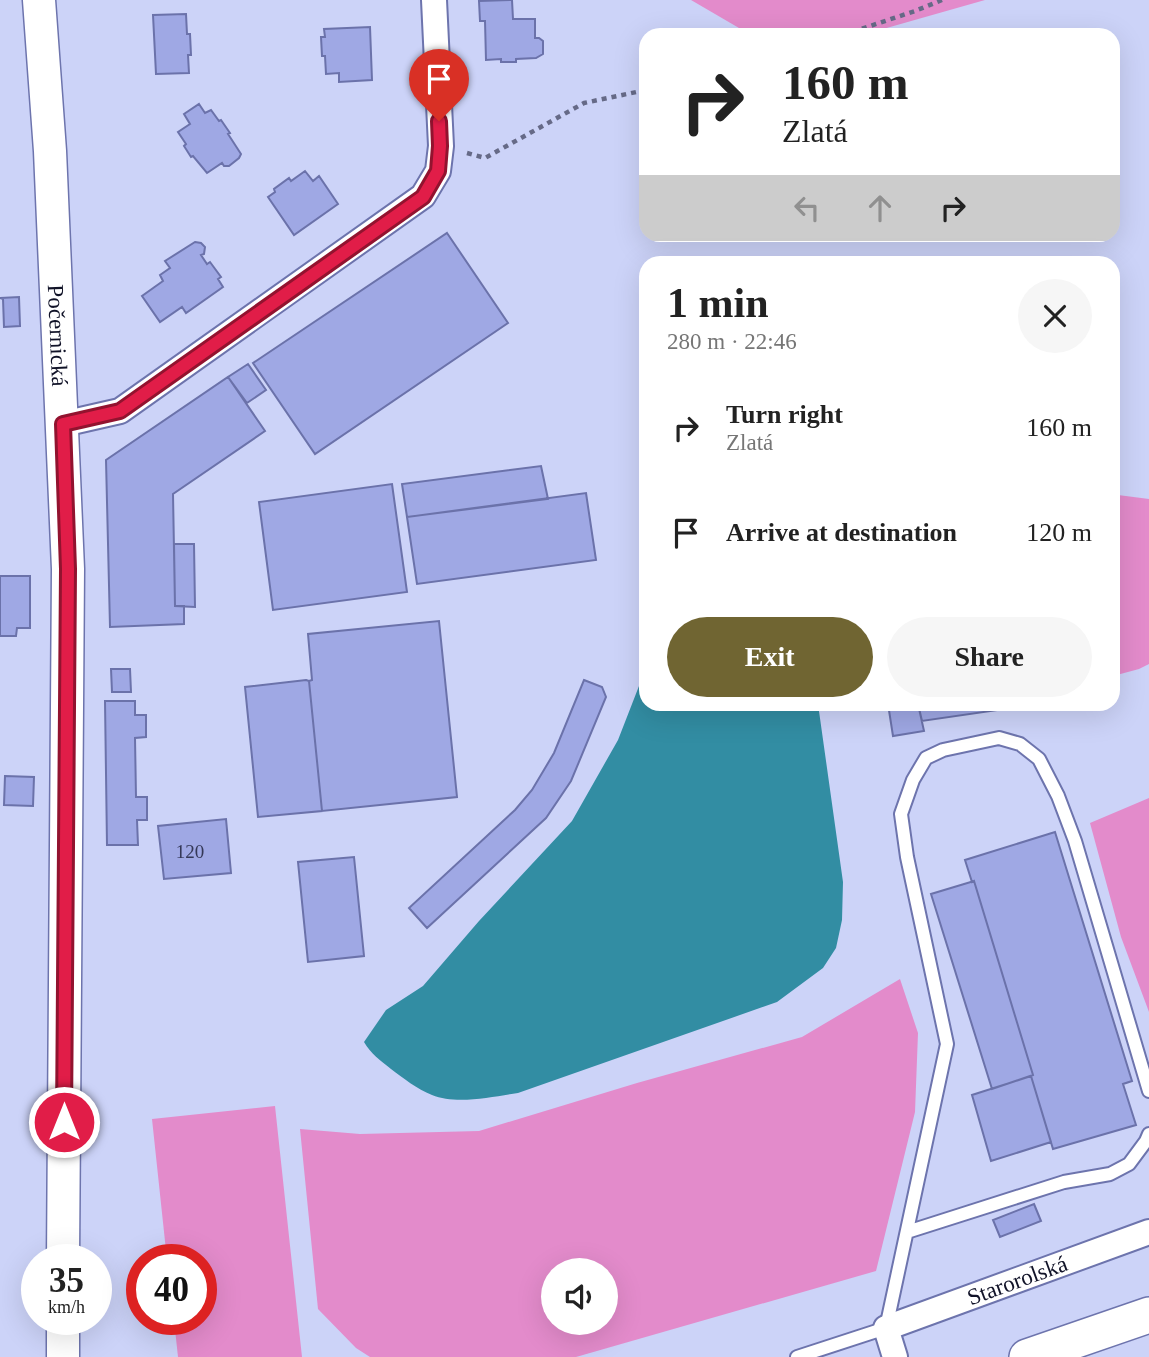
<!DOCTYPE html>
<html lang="en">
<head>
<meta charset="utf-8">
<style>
	body { margin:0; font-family:Georgia,serif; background:#f6f6f6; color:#222; height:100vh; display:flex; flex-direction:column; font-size:26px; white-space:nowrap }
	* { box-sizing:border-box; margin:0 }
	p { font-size:23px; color:#767676 }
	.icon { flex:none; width:38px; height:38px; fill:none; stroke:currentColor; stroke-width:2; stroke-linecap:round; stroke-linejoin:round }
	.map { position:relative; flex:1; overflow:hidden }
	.drawer { position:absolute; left:639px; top:256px; width:481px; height:455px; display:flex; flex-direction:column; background:#fff; border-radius:21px; box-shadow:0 7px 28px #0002 }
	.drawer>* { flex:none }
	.hud { position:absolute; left:639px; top:28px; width:481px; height:214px; border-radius:21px; box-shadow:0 7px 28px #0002; background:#fff; color:#222; overflow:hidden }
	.tools { position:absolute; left:541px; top:1258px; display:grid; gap:14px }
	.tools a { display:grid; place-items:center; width:77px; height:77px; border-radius:50%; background:#fff; box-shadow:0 7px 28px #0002; font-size:35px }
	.speed { position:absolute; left:21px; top:1244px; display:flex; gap:14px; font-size:35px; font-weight:700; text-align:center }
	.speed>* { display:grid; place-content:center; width:91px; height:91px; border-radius:50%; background:#fff; box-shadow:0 7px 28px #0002; line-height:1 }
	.speed small { font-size:18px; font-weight:400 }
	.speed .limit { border:10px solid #d22; background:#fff; color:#111 }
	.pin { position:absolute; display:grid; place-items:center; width:60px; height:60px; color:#fff; margin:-72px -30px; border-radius:50% 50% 50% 0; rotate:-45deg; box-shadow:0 0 7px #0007 }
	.pin .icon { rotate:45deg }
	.me { position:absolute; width:77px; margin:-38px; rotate:0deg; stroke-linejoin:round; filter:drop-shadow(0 0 5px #0008) }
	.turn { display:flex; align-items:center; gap:24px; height:147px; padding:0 28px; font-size:32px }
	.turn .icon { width:91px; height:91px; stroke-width:2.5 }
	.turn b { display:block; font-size:49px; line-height:60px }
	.lanes { display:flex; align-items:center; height:66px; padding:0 28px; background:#0003; justify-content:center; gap:35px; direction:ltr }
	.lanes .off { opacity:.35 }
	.round { display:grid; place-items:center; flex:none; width:74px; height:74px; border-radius:37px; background:#f6f6f6 }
	.headline { display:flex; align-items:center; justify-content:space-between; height:119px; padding:0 28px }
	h1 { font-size:42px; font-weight:700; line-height:52px }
	.primary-button { display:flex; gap:14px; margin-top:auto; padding:14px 28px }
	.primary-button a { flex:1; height:80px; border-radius:42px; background:#706532; color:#fff; font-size:28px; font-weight:700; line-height:80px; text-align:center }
	.primary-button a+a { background:#f6f6f6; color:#222 }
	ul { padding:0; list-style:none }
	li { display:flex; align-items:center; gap:21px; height:105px; padding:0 28px }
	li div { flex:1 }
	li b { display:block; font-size:26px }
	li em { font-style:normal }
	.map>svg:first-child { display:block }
	.green { fill:#e38bcb; fill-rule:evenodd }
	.water { fill:#328da3 }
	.building { fill:#9fa8e4; stroke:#6b72aa; stroke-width:2 }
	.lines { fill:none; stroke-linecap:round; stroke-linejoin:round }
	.service-casing { stroke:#6d74ad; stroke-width:16 }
	.minor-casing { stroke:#6d74ad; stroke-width:28 }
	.tertiary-casing { stroke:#6d74ad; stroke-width:35 }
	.secondary-casing { stroke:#6d74ad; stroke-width:38 }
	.path { stroke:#666a87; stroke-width:4.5; stroke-dasharray:5 5; stroke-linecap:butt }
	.service { stroke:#fff; stroke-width:12 }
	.minor { stroke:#fff; stroke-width:24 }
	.tertiary { stroke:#fff; stroke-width:32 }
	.secondary { stroke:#fff; stroke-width:35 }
	.route-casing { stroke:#92132f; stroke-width:18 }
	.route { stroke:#e11d48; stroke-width:12 }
	.labels { text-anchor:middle; stroke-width:7; stroke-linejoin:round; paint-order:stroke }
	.number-label { font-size:19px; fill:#343857 }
	.street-label { font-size:23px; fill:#111328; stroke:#f5f6fc }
</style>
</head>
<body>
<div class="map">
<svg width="1149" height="1357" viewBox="0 0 1149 1357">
	<rect width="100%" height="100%" fill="#ccd3f8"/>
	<path class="green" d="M691,0H985L862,35H751Z
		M1118,495L1149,499V664L1139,669L1113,676V497Z
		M1149,798V1012L1121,937L1090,823Z
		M900,979L918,1033L915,1112L876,1271L576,1357H370L356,1348L318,1309L300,1129L360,1134L479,1131L637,1083L802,1037ZM606,1270V1323H553V1270Z
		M275,1106L302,1357H178L174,1320H201V1260H167L152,1119Z"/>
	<path class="water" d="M646,668V704H818L843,882L842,920L836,948L823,968L777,1002L518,1093C492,1097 456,1105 432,1095C417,1089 403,1078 391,1069C380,1060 371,1054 364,1042L386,1010L423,986L479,921L572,821L618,740Z"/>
	<path class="building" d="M512,0L513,19H535V38H539L543,41V54L536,58L516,59V62H501V59L486,60L485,21H480L479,1Z
		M186,14L187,34H190L191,55H188L189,73L156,74L153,15Z
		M370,27L372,80L339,82V73L326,74L325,56H322L321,37H325L324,29Z
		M199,104L205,113L211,110L219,121L221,120L230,133L228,134L241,154L239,158L229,166H224L222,163L207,173L193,156L191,157L184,146L186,144L178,132L190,124L184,114Z
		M305,171L313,181L319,176L338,204L294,235L268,197L275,192L274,189L289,178L291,181Z
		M447,233L508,323L315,454L253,363Z
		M195,242L201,243L205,247L204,254L201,255L207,264L210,262L221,277L218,279L223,287L186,313L182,307L160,322L142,296L163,281L160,275L170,268L165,261Z
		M19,297L20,326L4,327L3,299L0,298Z
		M248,364L266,390L247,403L228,377Z
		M228,377L265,431L173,494L175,606H184V624L110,627L106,460Z
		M541,466L548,499L407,517L402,484Z
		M392,484L407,592L273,610L259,502Z
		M586,493L596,560L417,584L407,517Z
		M174,544H194L195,607L175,606Z
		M0,576H30V628H17L16,636H0Z
		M439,621L457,797L322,811L309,681L312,680L308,634Z
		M111,669H130L131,692H112Z
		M306,680L309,681L322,811L258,817L245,687Z
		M584,680L602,687L606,697L571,781L546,818L427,928L409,908L515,810L532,790L554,753Z
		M105,701H135V715H146V737L135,738L136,797H147V820H137L138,845H107Z
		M888,704H918L924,731L893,736Z
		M918,704H1038L922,721Z
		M5,776L34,777L33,806L4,805Z
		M226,819L231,873L164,879L158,826Z
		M1055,832L1132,1081L1123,1084L1136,1125L1053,1149L1031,1076L1033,1075L974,881L972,882L965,860Z
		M354,857L364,956L308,962L298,862Z
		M974,881L1033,1075L992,1089L931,894Z
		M1031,1076L1051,1142L991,1161L972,1095Z
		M1034,1204L1041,1221L1000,1237L993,1220Z"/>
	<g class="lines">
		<g class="service-casing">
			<path id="service" d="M907,1232L1064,1182L1110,1174L1129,1164L1146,1141L1149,1134
				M797,1357L886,1328L947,1044L907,857L901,814L913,780L926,758L943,750L999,738L1020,744L1039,759L1058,796L1075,841L1149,1091"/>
		</g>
		<g class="minor-casing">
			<g id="minor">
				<path d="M63,424L120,411L423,196L438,171L441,146L434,0"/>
				<path id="s1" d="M895,1357L886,1328L1149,1232"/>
			</g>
		</g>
		<g class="tertiary-casing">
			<g id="tertiary">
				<path id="s2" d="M39,0L50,151L68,569L63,1260"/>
				<path d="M63,1357V1320"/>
			</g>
		</g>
		<g class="secondary-casing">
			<path id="secondary" d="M1027,1357L1149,1315"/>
		</g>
		<path class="path" d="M843,35L915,11L942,0
			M467,153L485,158L584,103L646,90"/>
		<use href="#service" class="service"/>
		<use href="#minor" class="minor"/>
		<use href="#tertiary" class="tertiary"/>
		<use href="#secondary" class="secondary"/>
	</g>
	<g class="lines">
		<g class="route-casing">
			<path id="route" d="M64,1122L68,569L63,424L120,411L423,197L438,171L440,146L439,121"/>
		</g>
		<use href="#route" class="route"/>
	</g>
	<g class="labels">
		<g class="number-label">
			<text x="190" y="858">120</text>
		</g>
		<g class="street-label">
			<text dy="8" stroke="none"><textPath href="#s2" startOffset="336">Počernická</textPath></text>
			<text dy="8" stroke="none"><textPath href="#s1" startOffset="170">Starorolská</textPath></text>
		</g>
	</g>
</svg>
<div class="tools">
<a><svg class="icon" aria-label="sound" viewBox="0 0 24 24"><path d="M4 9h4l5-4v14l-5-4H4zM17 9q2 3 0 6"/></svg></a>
</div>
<div class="speed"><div>35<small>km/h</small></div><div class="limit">40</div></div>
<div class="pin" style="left:439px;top:121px;background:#d93025"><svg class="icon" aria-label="arrive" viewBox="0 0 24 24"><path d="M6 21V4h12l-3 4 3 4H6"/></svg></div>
<svg class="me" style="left:64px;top:1122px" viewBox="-20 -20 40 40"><circle r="17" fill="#e11d48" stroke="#fff" stroke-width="3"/><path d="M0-11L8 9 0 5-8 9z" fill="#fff"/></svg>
<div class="hud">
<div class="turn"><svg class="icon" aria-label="right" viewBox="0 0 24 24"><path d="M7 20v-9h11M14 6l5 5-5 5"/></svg><div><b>160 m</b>Zlatá</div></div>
<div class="lanes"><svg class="icon off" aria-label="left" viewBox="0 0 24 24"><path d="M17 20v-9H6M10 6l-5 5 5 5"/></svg><svg class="icon off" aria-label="ahead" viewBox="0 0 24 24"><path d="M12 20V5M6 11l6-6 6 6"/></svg><svg class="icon" aria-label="right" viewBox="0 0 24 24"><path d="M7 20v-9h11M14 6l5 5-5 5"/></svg></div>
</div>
<section class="drawer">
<div class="headline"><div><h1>1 min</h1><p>280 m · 22:46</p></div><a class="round"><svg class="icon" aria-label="close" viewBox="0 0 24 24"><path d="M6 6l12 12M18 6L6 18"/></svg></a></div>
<ul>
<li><svg class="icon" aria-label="right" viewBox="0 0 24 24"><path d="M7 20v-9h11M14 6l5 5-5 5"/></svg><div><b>Turn right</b><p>Zlatá</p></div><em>160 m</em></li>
<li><svg class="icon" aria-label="arrive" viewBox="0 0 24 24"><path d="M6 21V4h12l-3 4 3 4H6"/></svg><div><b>Arrive at destination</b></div><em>120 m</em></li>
</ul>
<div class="primary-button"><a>Exit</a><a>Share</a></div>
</section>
</div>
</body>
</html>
